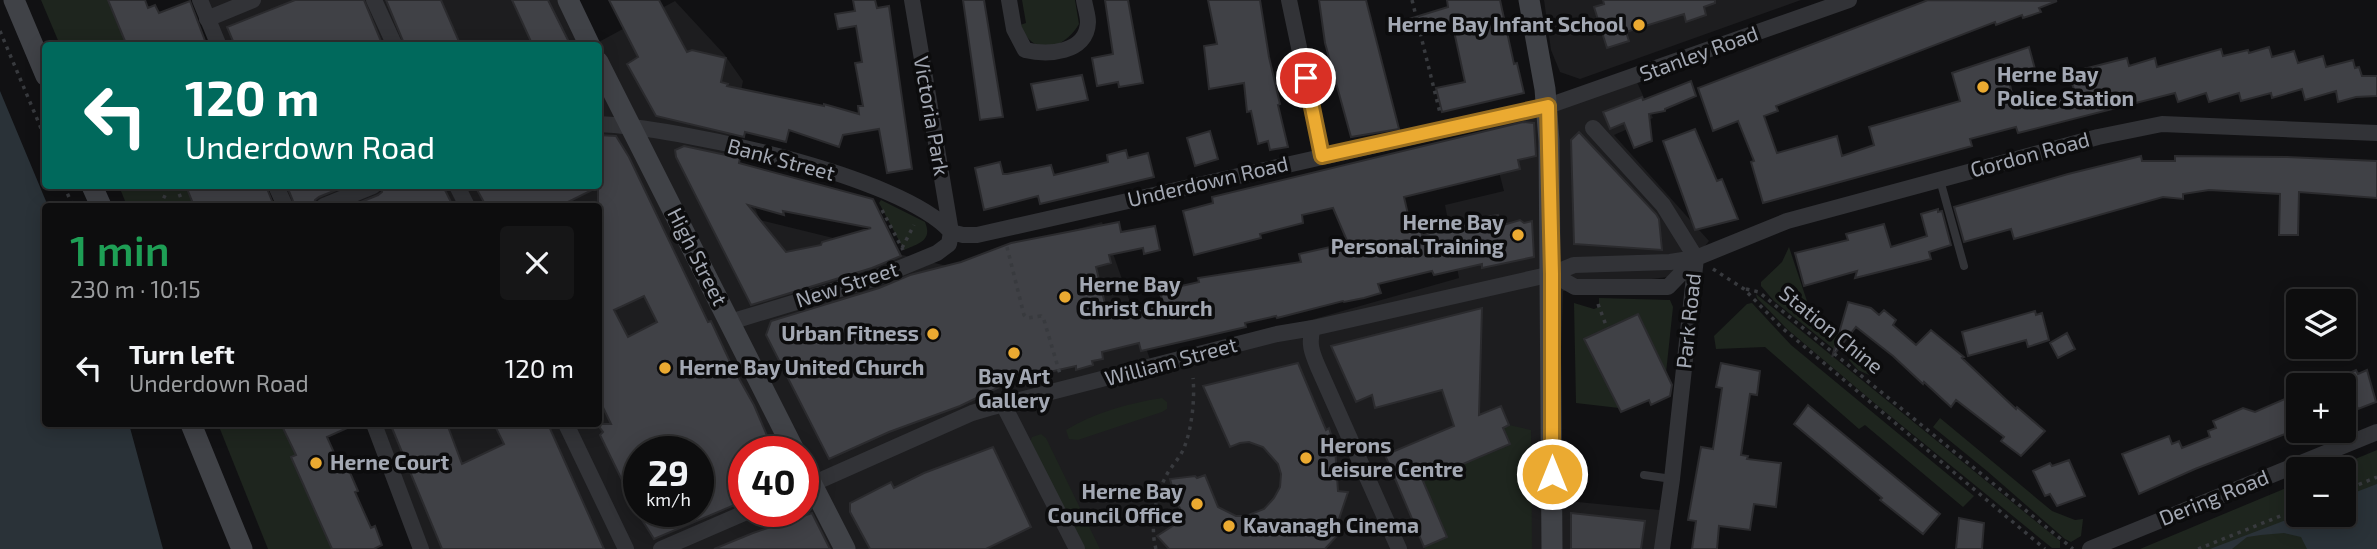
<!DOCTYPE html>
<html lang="en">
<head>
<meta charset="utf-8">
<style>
	body { margin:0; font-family:"Exo 2",sans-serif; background:#161617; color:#f1f3f6; height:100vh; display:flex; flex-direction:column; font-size:26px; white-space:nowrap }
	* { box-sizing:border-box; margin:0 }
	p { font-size:23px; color:#9a9c9e }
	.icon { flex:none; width:38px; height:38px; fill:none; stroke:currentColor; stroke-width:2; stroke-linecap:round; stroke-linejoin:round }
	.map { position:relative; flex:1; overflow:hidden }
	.sheet { position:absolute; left:42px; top:203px; width:560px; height:224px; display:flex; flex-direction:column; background:#0d0d0e; border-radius:7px; box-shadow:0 4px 18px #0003,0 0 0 2px #2d2d2e }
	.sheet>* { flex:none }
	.top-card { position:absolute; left:42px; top:42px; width:560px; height:147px; border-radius:7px; box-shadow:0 4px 18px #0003,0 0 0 2px #2d2d2e; background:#00695c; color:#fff; overflow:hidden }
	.buttons { position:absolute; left:2286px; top:289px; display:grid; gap:14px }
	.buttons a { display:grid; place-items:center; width:70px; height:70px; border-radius:7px; background:#0d0d0e; box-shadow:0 4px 18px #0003,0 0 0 2px #2d2d2e; font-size:35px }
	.speed { position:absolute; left:623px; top:436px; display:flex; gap:14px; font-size:35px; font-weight:700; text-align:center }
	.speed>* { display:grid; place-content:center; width:91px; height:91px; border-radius:50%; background:#0d0d0e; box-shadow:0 4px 18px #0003,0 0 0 2px #2d2d2e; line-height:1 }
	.speed small { font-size:18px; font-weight:400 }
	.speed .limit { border:10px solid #d22; background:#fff; color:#111 }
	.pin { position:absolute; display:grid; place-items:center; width:60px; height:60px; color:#fff; margin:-30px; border:4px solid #fff; border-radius:50%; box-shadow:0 2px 7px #0007 }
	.me { position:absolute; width:77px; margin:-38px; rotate:0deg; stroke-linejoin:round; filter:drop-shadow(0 0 5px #0008) }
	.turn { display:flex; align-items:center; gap:24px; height:147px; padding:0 28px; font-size:32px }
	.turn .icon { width:91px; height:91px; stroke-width:2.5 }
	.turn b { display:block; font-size:49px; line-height:60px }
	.round { display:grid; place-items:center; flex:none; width:74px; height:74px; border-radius:7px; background:#161617 }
	.overview { display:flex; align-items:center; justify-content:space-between; height:119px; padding:0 28px }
	h1 { font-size:42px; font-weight:600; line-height:52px; color:#1e9e55 }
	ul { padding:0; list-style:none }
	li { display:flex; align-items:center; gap:21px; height:91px; padding:0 28px }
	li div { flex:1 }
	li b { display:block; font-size:26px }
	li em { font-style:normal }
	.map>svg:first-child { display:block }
	.built { fill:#1d1d1f; fill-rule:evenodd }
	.green { fill:#1e251e }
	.water { fill:#2a3238 }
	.building { fill:#404146; stroke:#2b2b2e; stroke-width:2; fill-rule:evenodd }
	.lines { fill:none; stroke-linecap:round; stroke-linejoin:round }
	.path { stroke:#383a3e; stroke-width:3.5; stroke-dasharray:3.5 5; stroke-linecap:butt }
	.lane { stroke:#323337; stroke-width:8 }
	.street { stroke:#323337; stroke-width:16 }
	.secondary { stroke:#404247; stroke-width:21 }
	.route-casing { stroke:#996e20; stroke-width:18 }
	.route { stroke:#ebaa31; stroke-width:12 }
	.poi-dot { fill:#ebaa31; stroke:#0c0c0d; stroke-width:2.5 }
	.labels { text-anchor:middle; stroke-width:7; stroke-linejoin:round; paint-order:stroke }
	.poi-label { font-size:21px; font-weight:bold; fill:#a3a8b3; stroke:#0c0c0d; text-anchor:start }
	.street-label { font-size:21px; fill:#a3a8b3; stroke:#0c0c0d }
</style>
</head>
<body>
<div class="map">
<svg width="2377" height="549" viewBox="0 0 2377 549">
	<rect width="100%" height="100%" fill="#111113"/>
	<path class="built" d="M205,0H574L595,44L675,1L724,54L743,81L733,131L738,166L760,220L947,266L1102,222L1152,365L1459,278L1445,205L1504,191L1485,119L1633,73L1653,118L1614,135L1709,241L1682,275L1563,291L1557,500L1660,510L1655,549H428L377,424H598V206H289L281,186H598V46L224,45ZM639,452H698V511H639ZM744,452H803V511H744Z
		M1544,0H1801L1580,79L1560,72L1551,50Z"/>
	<path class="green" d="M41,0H108L127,45H60Z
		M1022,0H1075L1079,24C1064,50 1033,58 1020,25L1026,23Z
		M119,186H186L194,206H127Z
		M881,200L925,222C933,241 918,244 904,250L879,203Z
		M1789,247L1810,310L1845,341L1835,350L1774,301L1761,286V282L1782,262Z
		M1756,294L2060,541V548H2052L1878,406L1787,329L1757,298Z
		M1599,298L1670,300L1673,307L1666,373L1637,314L1584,339L1619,408L1576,403L1574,303L1594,309L1599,307Z
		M1752,303L1791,345L1974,496L1963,507L1865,425L1859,429L1765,347L1716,349L1714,336L1747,304Z
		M1856,349L1880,370L1871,376L1858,370L1849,360Z
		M1162,398L1167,402V409L1162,412L1078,440L1069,439L1066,430C1093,413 1130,403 1162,398Z
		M1940,418L2052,511L2075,520L2083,519L2081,536L2071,542L2065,539L1987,471L1933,427Z
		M218,424H282L296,455L291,457L332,549H268Z
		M1509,425L1531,430L1532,549H1425L1424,547L1446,537L1423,481L1510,445L1503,428Z
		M1041,434L1046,438L1100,549H1082L1030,442L1032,437Z
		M2377,450V549H2140L2298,483V514H2343V469H2331Z"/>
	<path class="water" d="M0,91L48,206H46V424H129L163,549H0Z
		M2377,484V549H2307L2301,537L2284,533L2261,535L2247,537L2232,549H2210L2299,515L2343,514V497Z"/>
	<path class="building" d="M108,0H145L148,8L155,5L159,13L190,1L207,46H127Z
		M295,0H364L383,46H235L227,27Z
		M386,0H441L461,46H405Z
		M512,0H548L571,46H533Z
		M609,0H659L687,52L692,50L726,58L721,82L728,84L727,86L824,106V104L859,114L858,106H863L855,63L862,62L856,26L838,29L835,14L855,11L853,0H875L877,8L889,6L912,169L887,173L879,129L843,135L839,147L789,130L786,142L745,132L744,137L656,116L627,64L638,57Z
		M963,0H984L1003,117L980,120Z
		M1105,0H1128L1143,83L1119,87L1118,82L1097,86L1092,58L1113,54Z
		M1208,0H1260L1269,57L1280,104L1278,105L1288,147L1270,150L1268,141L1258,144L1251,111L1247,112L1244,83L1209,89L1204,46L1217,44Z
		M1319,0H1366L1399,129L1351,137L1325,43Z
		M1447,0H1500L1514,64L1517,63L1524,93L1442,112L1436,88L1465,82L1452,22L1412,32L1409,19L1448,7Z
		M1603,0H1715V3L1704,7L1706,15L1686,22L1684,14L1626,32L1629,41L1607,48L1594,7L1604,4Z
		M1928,0L2057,1L2039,8L2041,12L2023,18L2022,15L1996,25L1995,22L1776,106L1778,111L1764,116L1777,153L1837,136L1842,156L1874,145L1869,127L1960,101L1952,73L2029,47L2035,69L2008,76L2015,107L2075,92L2068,73L2127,58L2129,66L2155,58L2157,67L2221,49L2223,56L2248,50L2249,53L2269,47L2272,57L2294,51L2298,63L2323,56L2326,67L2353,60L2355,68L2359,67L2362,76H2377V96L2356,97L2338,102L2336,91L2305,100L2302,89L2272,98L2271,93L2241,101L2239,93L2209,102L2206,93L2178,102L2175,93L2018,133L2016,127L1970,139L1972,146L1763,203L1751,162L1754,161L1738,121L1713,131L1698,88Z
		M1082,75L1088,100L1037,110L1031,84Z
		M1691,81L1696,96L1665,109V111L1649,114L1652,141L1634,148L1624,123L1610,129L1603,112L1642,97L1643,100Z
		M1523,122L1534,123L1536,156L1518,160L1520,169L1404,197L1412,232L1421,229L1422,235L1455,227L1454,222L1498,215L1500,226L1520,220L1524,223L1532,221L1534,257L1482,268V264L1434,275L1432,271L1378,284L1381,293L1364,298L1344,302L1343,301L1277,318L1276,316L1245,323L1246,327L1141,351L1139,343L1102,352L1103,359L1092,361L1093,365L1076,370V366L1014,380L960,406L889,432L829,459L766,335L771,321L879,288L910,275L961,262L1011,243L1119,222L1121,232L1155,226L1160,250L1144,254L1143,248L1109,255L1111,263L1096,267L1108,316L1164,304L1159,291L1199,282L1198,278L1301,262L1299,254L1348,243L1333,208L1302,215L1303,223L1260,234L1261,238L1194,255L1183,211L1213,203L1212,197Z
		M1695,129L1717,181L1722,179L1738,219L1695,230L1663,141Z
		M1210,131L1218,159L1195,166L1187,138Z
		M1579,132L1656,214L1659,219L1662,250L1574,244L1571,140Z
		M598,135L616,136L629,157L708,322L711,321L732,366L754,405L774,452H744V501L654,539L639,515L600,435L603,432L597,424H611L598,397V187L560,206H486L475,186H598ZM644,296L657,322L628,337L614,310ZM639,452H698V511H639Z
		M684,146L740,158L739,163L873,199L901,256L872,268L751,305L676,157L675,150ZM748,205L784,215L783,211L871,228L822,242L821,245L786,252Z
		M1126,150L1128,158L1148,153L1154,177L1040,204L1038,196L984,210L975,168L1000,162L1003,174H1007L1051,165L1054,175L1108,162L1107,155Z
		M2141,156L2142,161H2175V156L2287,157L2377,161V198L2299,192L2298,235H2279L2280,194L2209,190L2183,194V199L2163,197L2014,239L2011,229L1964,242L1954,207L2068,174Z
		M186,186H266L274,206H194Z
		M287,186H346L319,197L315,200L314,206H295Z
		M383,186H443L453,206H351L378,195L382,192Z
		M1938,209V212L1942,211L1951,245L1929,252L1931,259L1855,278L1857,271L1804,286L1795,253L1848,240L1846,234L1884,224L1891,247L1927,236L1921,214Z
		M1848,302L1871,308L1879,315L1884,310L1896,320L1893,325L1916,345L1931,330L1964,357L1962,358L2016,409L2017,407L2045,431L2021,456L2001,441L2004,437L1956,400L1951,407L1924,382L1923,384L1893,356L1856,327L1832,357Z
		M1482,308L1479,415L1501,406L1509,425L1503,428L1510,444L1423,481L1447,537L1424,547L1385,455L1454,426L1442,390L1375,408L1372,395L1356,402L1331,346Z
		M2035,311L2036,315L2042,313L2049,340L2028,347L2026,340L1968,356L1962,332Z
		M1638,314L1672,385L1670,396L1651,405L1649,400L1621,412L1584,339Z
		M2067,333L2075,349L2058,358L2050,343Z
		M1298,363L1326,430L1329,428L1335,447L1338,491L1348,492L1338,522L1344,525L1337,536L1325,549H1169L1157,536L1185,518L1176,501L1170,479L1195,476L1197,478L1205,475L1218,507L1236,516H1246L1264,509L1274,498L1280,487L1281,474L1278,464L1263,447L1249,442L1240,443L1230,447L1203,386Z
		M1721,363L1760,371L1757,395L1750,394L1741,455L1748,456L1747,459L1781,463L1776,507L1754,504L1750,530L1719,526L1717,549H1692L1696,521L1688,520L1701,447L1713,449L1722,388L1716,387Z
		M2356,370L2358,374L2367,370L2376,402L2358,409L2354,400L2343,405V376Z
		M2287,398L2290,406L2298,403V429L2195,469L2139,494L2122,454L2169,436L2172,444L2179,441L2182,448L2210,437L2208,431L2216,428L2213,421L2243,408L2255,412Z
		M1808,405L1940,514L1923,534L1880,500L1882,498L1794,424Z
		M281,424H356L327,437L343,473L349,470L358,491L355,492L371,528L375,526L382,545L374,549H332L291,457L296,455Z
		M404,424H447L462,464L504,444L496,428L505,424H548L604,549H442L392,428Z
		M993,447L1031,527L986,549H870L850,512V503L891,482L894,488L924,473Z
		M2069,460L2085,496L2057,506L2050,494L2045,496L2033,471L2050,463L2052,466Z
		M812,513L830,549H714L753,533Z
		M1571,513L1645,521L1641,549H1571Z
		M1959,518L1984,523L1982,549H1956Z"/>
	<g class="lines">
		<path class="path" d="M1412,0L1440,113
			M0,31L46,140
			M118,44L119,46
			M64,186L73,206
			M176,186L184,206
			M160,206L168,189L174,186
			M882,210L903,250
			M1007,247L1024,315L1027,318L1041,316L1044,320L1060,374
			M902,248L914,225
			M1713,269L1744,289L1781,327L2045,549
			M1746,289L1759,292L2073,549
			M1598,304L1607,328
			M2343,491L2377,477
			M1156,549C1150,528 1155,499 1164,480C1169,468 1179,460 1184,448C1192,428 1195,399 1193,378
			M2198,549L2298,509"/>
		<path class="lane" d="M1940,180L1964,266
			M1644,475L1672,479"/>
		<path class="street" d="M200,0L219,46
			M374,0L395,46
			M1009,0L1014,29L1025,50C1047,55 1087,54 1088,22C1088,15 1085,7 1084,0
			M1289,0L1322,156
			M207,19L253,0
			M598,124C675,127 901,175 951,232
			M1593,128L1663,205L1696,258L1672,479L1662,549
			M276,186L285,206
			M457,186L467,206
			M324,206L373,186
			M951,232L963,235H977L1548,106L1849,0
			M1552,274L1575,287H1668L1696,258
			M730,322L876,278L937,253L949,244L951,232L912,0
			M1313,328C1308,343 1312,353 1318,367L1399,549
			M1003,404L1077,549
			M374,424L421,549
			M566,424L626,549
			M803,488L972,413L989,408L1277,334L1313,328L1552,274L1574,265L1670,262L1696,258L1787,221L2098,137L2162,124L2377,133
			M661,549L749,511
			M2090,549L2377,432"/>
		<path class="secondary" d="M14,0L46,76
			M568,0L590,46
			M1529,0L1545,89L1549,141L1552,549
			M598,62L795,452
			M92,186L101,206
			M191,424L242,549
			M803,467L845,549"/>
	</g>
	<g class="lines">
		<g class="route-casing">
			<path id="route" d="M1306,78L1322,156L1548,106L1552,274V474"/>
		</g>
		<use href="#route" class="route"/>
	</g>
	<g class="poi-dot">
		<circle cx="1639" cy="25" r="7"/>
		<circle cx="1983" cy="87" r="7"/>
		<circle cx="1518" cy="235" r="7"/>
		<circle cx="1065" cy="297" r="7"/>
		<circle cx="933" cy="334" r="7"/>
		<circle cx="1014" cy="353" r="7"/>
		<circle cx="665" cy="368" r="7"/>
		<circle cx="1306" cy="458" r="7"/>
		<circle cx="316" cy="463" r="7"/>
		<circle cx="1197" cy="504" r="7"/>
		<circle cx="1229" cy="526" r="7"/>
	</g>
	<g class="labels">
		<g class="poi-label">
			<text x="1625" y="32" text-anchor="end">Herne Bay Infant School</text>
			<text x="1997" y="82">Herne Bay<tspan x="1997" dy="24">Police Station</tspan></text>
			<text x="1504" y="230" text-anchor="end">Herne Bay<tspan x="1504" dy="24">Personal Training</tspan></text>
			<text x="1079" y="292">Herne Bay<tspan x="1079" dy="24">Christ Church</tspan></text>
			<text x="919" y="341" text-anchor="end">Urban Fitness</text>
			<text x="679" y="375">Herne Bay United Church</text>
			<text x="1014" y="384" text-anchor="middle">Bay Art<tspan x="1014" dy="24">Gallery</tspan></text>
			<text x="1320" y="453">Herons<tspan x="1320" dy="24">Leisure Centre</tspan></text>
			<text x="330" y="470">Herne Court</text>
			<text x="1183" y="499" text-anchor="end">Herne Bay<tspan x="1183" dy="24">Council Office</tspan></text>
			<text x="1243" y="533">Kavanagh Cinema</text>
		</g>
		<g class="street-label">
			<text transform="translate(1699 54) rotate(-20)" y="7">Stanley Road</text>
			<text transform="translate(931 116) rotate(80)" y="7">Victoria Park</text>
			<text transform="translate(2030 155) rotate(-15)" y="7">Gordon Road</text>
			<text transform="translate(781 160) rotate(15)" y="7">Bank Street</text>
			<text transform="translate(1208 182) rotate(-13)" y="7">Underdown Road</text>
			<text transform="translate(697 257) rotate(63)" y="7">High Street</text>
			<text transform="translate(847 285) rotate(-18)" y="7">New Street</text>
			<text transform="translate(1689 321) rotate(-84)" y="7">Park Road</text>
			<text transform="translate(1831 330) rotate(39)" y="7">Station Chine</text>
			<text transform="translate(1171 362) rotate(-15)" y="7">William Street</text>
			<text transform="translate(2214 498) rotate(-22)" y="7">Dering Road</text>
		</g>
	</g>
</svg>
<div class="buttons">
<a><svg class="icon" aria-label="layers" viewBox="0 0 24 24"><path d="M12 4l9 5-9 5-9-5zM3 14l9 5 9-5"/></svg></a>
<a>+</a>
<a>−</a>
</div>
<div class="speed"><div>29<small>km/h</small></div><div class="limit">40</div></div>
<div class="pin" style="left:1306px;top:78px;background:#d93025"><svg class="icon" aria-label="arrive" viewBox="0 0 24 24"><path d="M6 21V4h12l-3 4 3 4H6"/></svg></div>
<svg class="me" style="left:1552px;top:474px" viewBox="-20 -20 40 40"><circle r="17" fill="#ebaa31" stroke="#fff" stroke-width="3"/><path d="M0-11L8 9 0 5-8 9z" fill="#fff"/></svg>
<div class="top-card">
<div class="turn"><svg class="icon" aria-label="left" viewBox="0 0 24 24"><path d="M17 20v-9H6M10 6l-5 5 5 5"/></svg><div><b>120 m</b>Underdown Road</div></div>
</div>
<section class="sheet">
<div class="overview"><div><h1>1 min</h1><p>230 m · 10:15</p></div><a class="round"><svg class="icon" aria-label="close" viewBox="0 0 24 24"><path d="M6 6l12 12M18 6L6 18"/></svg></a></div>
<ul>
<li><svg class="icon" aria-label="left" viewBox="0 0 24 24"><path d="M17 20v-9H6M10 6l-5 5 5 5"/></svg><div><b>Turn left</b><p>Underdown Road</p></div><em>120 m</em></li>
</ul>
</section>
</div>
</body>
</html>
